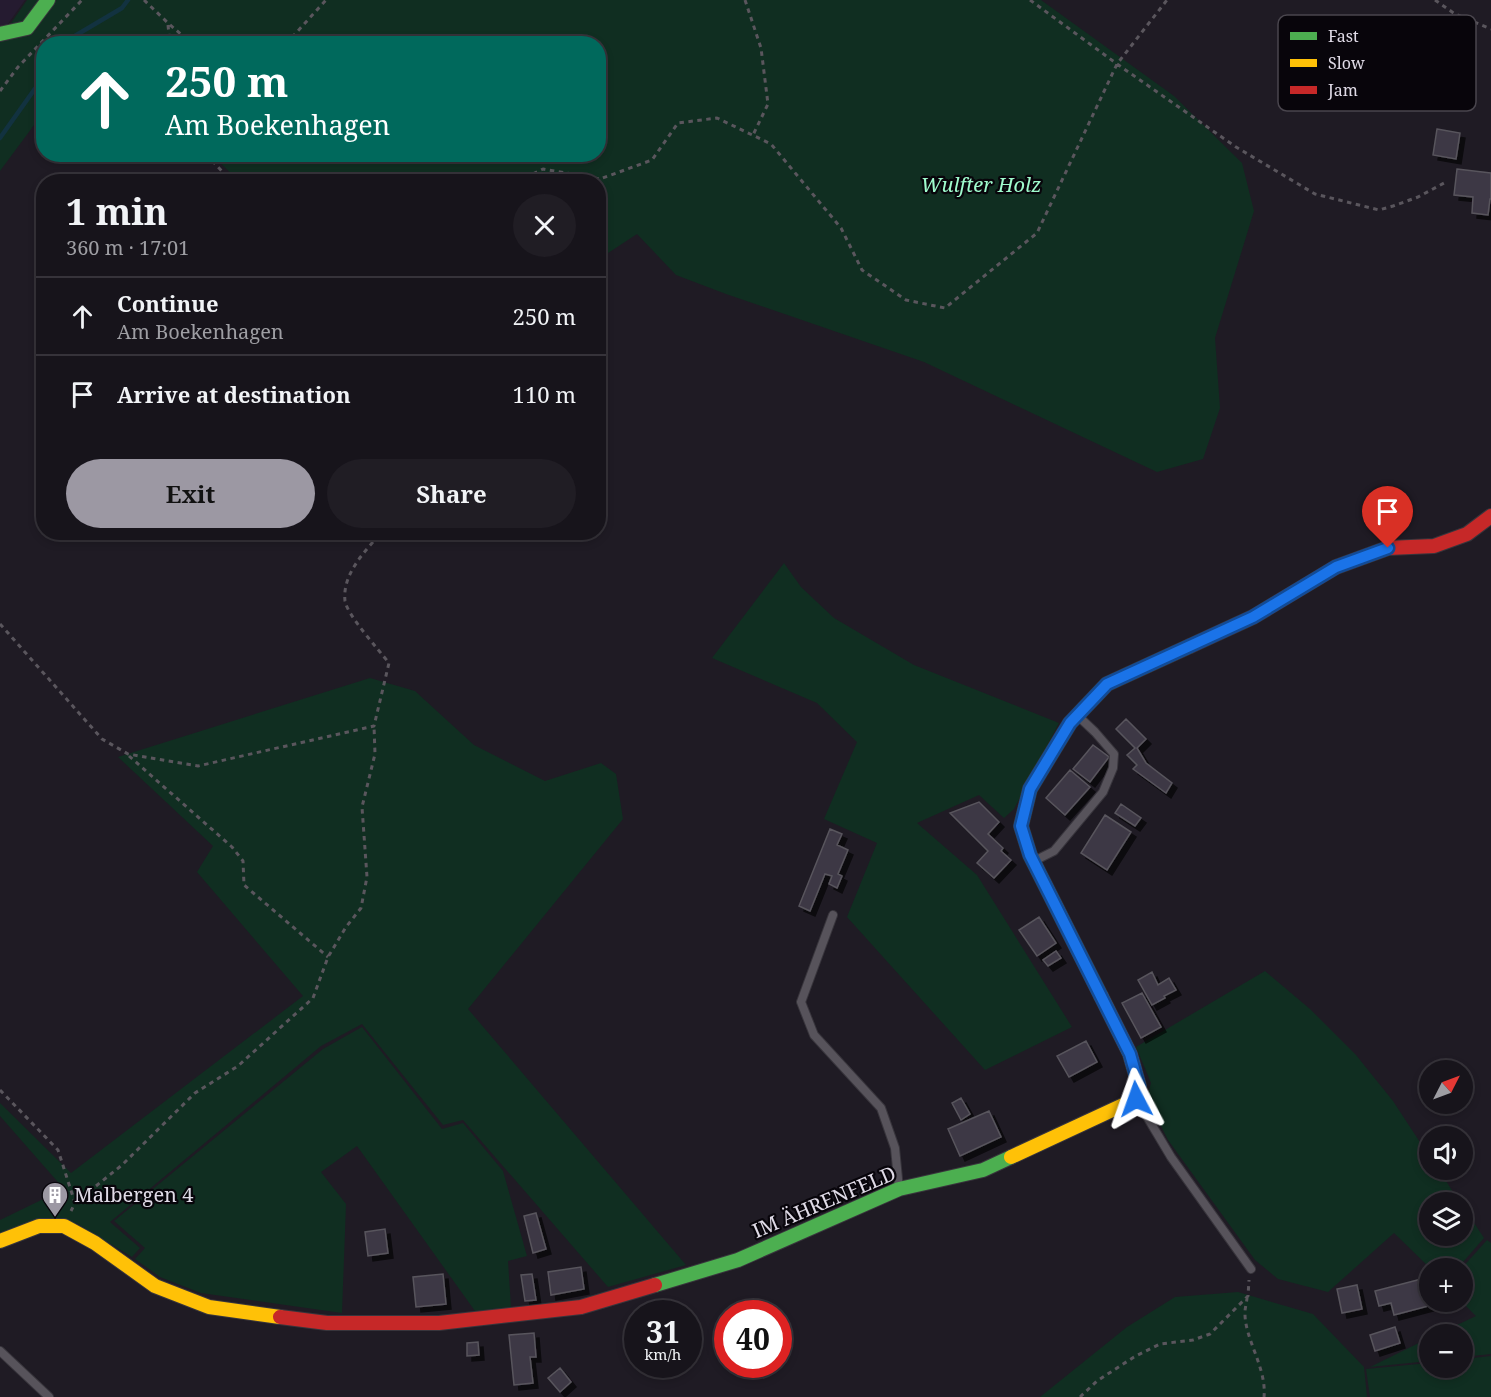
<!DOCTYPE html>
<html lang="en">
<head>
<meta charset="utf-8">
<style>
	body { margin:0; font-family:"Noto Serif",serif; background:#201d24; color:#f1f3f6; height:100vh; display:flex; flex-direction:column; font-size:22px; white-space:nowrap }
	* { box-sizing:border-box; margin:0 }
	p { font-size:20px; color:#9e9ea3 }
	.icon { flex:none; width:33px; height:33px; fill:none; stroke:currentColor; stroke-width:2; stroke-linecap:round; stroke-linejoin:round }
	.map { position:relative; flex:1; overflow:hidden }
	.sheet { position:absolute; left:36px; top:174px; width:570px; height:366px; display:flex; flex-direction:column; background:#17141b; border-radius:24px; box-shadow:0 3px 9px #0003,0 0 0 2px #36333a }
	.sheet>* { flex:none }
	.banner { position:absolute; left:36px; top:36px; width:570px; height:126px; border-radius:24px; box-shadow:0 3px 9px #0003,0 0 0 2px #36333a; background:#00695c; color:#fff; overflow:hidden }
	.needle { width:39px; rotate:48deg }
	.tools { position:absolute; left:1419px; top:1060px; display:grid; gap:12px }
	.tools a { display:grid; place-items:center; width:54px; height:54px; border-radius:50%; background:#17141b; box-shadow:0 3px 9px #0003,0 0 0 2px #36333a; font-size:30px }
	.speed { position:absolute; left:624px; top:1300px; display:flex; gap:12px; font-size:30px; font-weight:700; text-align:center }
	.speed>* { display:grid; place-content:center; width:78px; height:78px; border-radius:50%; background:#17141b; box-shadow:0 3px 9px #0003,0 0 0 2px #36333a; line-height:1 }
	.speed small { font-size:15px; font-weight:400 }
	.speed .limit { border:9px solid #d22; background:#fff; color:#111 }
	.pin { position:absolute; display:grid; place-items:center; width:51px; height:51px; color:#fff; margin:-62px -26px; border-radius:50% 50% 50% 0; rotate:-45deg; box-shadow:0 0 6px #0007 }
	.pin .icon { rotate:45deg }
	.me { position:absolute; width:66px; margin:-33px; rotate:356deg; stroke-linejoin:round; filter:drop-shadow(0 0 4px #0008) }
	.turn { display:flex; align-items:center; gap:21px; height:126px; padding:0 30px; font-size:27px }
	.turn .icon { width:78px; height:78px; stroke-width:2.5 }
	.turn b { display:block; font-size:42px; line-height:51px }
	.round { display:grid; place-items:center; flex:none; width:63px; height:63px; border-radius:32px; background:#201d24 }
	.head { display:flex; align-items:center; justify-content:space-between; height:102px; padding:0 30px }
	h1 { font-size:36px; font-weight:700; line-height:45px }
	.cta { display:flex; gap:12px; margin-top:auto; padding:12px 30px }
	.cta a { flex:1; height:69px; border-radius:36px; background:#9c98a3; color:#111; font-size:24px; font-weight:700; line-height:69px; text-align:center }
	.cta a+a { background:#201d24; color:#f1f3f6 }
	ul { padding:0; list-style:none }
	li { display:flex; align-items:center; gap:18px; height:78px; padding:0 30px; border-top:2px solid #36333a }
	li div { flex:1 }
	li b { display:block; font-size:22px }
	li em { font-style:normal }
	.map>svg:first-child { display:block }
	.built { fill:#251b30 }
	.green { fill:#102e21 }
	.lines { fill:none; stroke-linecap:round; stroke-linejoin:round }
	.stream { stroke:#123240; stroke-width:4.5 }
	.building { fill:#3e3845; stroke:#58555d; stroke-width:1.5; filter:url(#shadow) }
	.lane-casing { stroke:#38353c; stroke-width:10 }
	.fast-casing { stroke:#38353c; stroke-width:16 }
	.slow-casing { stroke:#38353c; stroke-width:16 }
	.jam-casing { stroke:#38353c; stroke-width:16 }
	.path { stroke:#5a565d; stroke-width:3; stroke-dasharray:4.5 4.5; stroke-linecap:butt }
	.lane { stroke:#57535b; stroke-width:8 }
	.fast { stroke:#4caf50; stroke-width:14 }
	.slow { stroke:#ffc107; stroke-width:14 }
	.jam { stroke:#c62828; stroke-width:14 }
	.route-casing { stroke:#114b97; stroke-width:15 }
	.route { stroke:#1a73e8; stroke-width:10 }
	.labels { text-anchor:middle; stroke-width:4.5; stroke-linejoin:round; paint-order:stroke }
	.park-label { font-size:20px; font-style:italic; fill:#9ffbcd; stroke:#08050b }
	.poi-label { font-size:20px; fill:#e0dbe7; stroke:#08050b; text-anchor:start }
	.street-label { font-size:20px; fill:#e0dbe7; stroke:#08050b }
	.key { fill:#08050b; stroke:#49454d; stroke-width:1.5 }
	.key-label { font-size:16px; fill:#e0dbe7 }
</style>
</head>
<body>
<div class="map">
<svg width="1491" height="1397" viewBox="0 0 1491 1397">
	<defs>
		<filter id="shadow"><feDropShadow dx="5" dy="5" stdDeviation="0" flood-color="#0009"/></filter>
	</defs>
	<rect width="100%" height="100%" fill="#1f1b24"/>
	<path class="built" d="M0,0H25L0,35Z"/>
	<path class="green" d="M27,0H1041L1174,96L1242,163L1254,211L1215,338L1220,408L1203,459L1157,472L924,362L726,294L676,275L637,234L599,259L598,182L239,181L212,155L598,154V44H44L43,113L0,171V39Z
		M784,563L801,587L834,618L914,665L1059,723L1014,809L1004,818L979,795L917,823L977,875L1072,1027L985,1070L847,917L877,843L824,819L857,742L817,703L712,658Z
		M370,678L415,691L474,745L545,781L601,763L616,774L623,819L468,1009L686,1265L608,1287L463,1120L443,1125L362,1024L321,1046L110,1222L140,1248L132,1257L76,1223L0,1233V1220L64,1189L0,1116V1103L71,1173L303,996L197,872L213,846L118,757Z
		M1265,971L1310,1009L1356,1055L1393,1101L1429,1156L1430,1170H1439L1460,1203H1430V1236H1462L1463,1206L1484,1238L1457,1269H1431L1394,1233L1328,1292L1278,1279L1255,1260L1168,1140L1147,1098L1151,1083L1136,1047Z
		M362,1027L442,1129L463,1123L503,1171L527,1256L508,1261L511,1307L475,1311L357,1146L321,1172L346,1204L342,1313L201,1293L160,1277L135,1259L145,1248L114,1221L323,1049Z
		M1487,1240L1491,1243V1354L1463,1357L1462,1335H1436L1476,1316L1462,1302V1269H1461Z
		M1238,1292L1313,1314L1364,1367L1367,1397H1040L1127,1327L1175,1297Z
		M1429,1338V1361L1370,1367Z
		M1491,1356V1397H1370L1366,1369L1429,1363L1430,1368H1462L1463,1359Z"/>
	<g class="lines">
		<path class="stream" d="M68,44L73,37L122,8L128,0
			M0,138L44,76"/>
	</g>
	<path class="building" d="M1437,129L1460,133L1456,159L1433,155Z
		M1457,169L1491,173V199H1490L1488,215L1472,213L1473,197L1454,195Z
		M1126,719L1146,739L1137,748L1146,763L1172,783L1166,793L1133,769L1137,765L1127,755L1135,748L1116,729Z
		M1093,745L1109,757L1090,782L1073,769Z
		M1070,770L1090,787L1065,815L1046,798Z
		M979,802L999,822L988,834L1003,848L1001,851L1011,860L994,878L977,863L988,851L950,813Z
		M1121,804L1141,818L1135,826L1115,813Z
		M1105,815L1131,832L1107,870L1081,853Z
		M830,829L842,834L837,845L848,850L838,874L842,876L837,888L829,884L832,876L825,874L810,911L799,906Z
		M1039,917L1056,943L1037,956L1019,930Z
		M1056,951L1061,958L1048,966L1043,960Z
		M1152,972L1158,985L1169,978L1176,990L1164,996L1165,998L1152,1005L1138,980Z
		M1142,993L1161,1027L1141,1038L1122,1003Z
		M1086,1041L1097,1062L1069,1077L1057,1056Z
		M961,1098L970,1114L961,1120L952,1103Z
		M989,1111L1001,1137L960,1156L948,1129Z
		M536,1213L546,1249L533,1253L524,1216Z
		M385,1229L388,1253L368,1256L365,1232Z
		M581,1267L584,1289L551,1295L548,1272Z
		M443,1274L446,1304L416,1307L413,1277Z
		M532,1274L536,1300L525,1301L521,1275Z
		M1429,1277L1430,1302H1436V1304L1394,1315L1391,1303L1379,1306L1375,1291Z
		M1357,1285L1362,1309L1342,1313L1337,1289Z
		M1395,1327L1400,1343L1375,1351L1370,1335Z
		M534,1333L536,1357H530L533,1383L514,1385L509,1335Z
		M478,1342L479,1355L467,1356V1343Z
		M560,1368L571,1382L560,1392L548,1378Z"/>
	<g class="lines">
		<g class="lane-casing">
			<path id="lane" d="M1036,860L1054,851L1103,792L1113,768L1114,754L1095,732L1078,716
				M833,915L801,1002L814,1035L881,1108L895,1148L899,1189
				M1137,1100L1171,1157L1251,1269
				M0,1351L49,1397"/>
		</g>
		<g class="fast-casing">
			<path id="fast" d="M0,34L27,28L48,0
				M1101,996L1030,855L1021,826L1030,789L1070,723L1107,684L1190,646
				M655,1285L738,1260L899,1189L983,1170L1011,1157"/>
		</g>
		<g class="slow-casing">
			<path id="slow" d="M1011,1157L1136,1099L1139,1086L1130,1054L1101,996
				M0,1241L39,1226H64L95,1243L155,1286L209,1307L280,1317"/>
		</g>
		<g class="jam-casing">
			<path id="jam" d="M1190,646L1253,617L1336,567L1388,548L1434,546L1467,534L1491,516
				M280,1317L327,1323H439L581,1307L655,1285"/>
		</g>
		<path class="path" d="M144,0L168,23L192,44
			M745,0L761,48L768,104L753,135
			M1030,0L1117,64L1236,147L1315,194L1379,210L1393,206L1418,197L1444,183
			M1435,0L1455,14L1491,29
			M168,25L170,44
			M286,44L326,0
			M0,91L18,67L82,0
			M206,154L232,182
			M517,182L543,169L600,179L652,160L678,123L717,118L771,144L841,228L862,270L906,300L945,308L1037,233L1117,64L1167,0
			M0,624L102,739L128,754L198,766L374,726L389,663C379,650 347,615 345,601C342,574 365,551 382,532
			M129,756L232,847L243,861L244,885L328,957
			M0,1090L58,1150L75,1203L71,1211
			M75,1203L122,1165L195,1093L238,1066L313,998L328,957L346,927L361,908L367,877L362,807L375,754L374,726
			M1247,1297C1247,1302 1245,1307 1245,1312C1244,1338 1267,1368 1264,1397
			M1080,1397L1097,1381L1134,1357L1160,1344L1193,1340L1210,1334L1248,1296L1249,1280"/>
		<use href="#lane" class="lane"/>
		<use href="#fast" class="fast"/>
		<use href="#slow" class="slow"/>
		<use href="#jam" class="jam"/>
	</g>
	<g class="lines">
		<g class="route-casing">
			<path id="route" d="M1136,1099L1139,1086L1130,1054L1030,855L1021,826L1030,789L1070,723L1107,684L1253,617L1336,567L1388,548"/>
		</g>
		<use href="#route" class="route"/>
	</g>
	<defs>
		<g id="building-pin" transform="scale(1.35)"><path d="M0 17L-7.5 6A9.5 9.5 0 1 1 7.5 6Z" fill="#9c98a3" stroke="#08050b"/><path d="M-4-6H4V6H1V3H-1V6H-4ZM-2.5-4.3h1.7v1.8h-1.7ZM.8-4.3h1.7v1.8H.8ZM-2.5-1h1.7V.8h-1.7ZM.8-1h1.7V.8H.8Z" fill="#fff"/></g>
	</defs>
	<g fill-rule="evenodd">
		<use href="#building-pin" x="55" y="1195"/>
	</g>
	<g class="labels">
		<g class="park-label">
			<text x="981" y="192">Wulfter Holz</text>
		</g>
		<g class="poi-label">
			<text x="74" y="1202">Malbergen 4</text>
		</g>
		<g class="street-label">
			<text transform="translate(824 1202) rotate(-23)" y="7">IM ÄHRENFELD</text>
		</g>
	</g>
	<rect x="1278" y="15" width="198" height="96" rx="9" class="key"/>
	<rect x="1290" y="32" width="27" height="8" fill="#4caf50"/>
	<rect x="1290" y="59" width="27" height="8" fill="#ffc107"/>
	<rect x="1290" y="86" width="27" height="8" fill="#c62828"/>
	<g class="key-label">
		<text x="1328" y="42">Fast</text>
		<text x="1328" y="69">Slow</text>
		<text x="1328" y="96">Jam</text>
	</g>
</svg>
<div class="tools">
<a><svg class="needle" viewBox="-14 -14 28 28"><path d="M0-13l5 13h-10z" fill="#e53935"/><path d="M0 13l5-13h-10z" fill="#9e9ea3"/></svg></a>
<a><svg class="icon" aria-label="sound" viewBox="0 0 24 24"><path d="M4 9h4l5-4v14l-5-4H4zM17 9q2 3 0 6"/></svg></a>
<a><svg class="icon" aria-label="layers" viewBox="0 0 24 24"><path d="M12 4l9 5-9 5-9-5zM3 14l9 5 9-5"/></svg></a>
<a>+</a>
<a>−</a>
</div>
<div class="speed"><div>31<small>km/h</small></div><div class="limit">40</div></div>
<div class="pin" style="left:1388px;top:548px;background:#d93025"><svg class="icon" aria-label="arrive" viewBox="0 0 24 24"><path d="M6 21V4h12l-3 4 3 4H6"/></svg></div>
<svg class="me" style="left:1136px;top:1099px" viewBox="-20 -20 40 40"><path d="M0-17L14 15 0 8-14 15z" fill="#1a73e8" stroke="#fff" stroke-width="4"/></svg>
<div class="banner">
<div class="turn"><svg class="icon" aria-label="ahead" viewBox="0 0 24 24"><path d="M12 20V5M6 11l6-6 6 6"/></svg><div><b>250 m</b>Am Boekenhagen</div></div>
</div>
<section class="sheet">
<div class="head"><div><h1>1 min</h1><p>360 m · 17:01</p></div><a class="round"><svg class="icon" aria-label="close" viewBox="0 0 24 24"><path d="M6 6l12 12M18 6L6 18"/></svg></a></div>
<ul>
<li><svg class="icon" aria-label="ahead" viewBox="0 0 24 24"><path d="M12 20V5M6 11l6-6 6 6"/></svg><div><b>Continue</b><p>Am Boekenhagen</p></div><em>250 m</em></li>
<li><svg class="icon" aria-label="arrive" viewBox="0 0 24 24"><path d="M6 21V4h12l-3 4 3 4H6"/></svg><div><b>Arrive at destination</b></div><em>110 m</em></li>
</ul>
<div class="cta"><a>Exit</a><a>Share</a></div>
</section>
</div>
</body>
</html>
